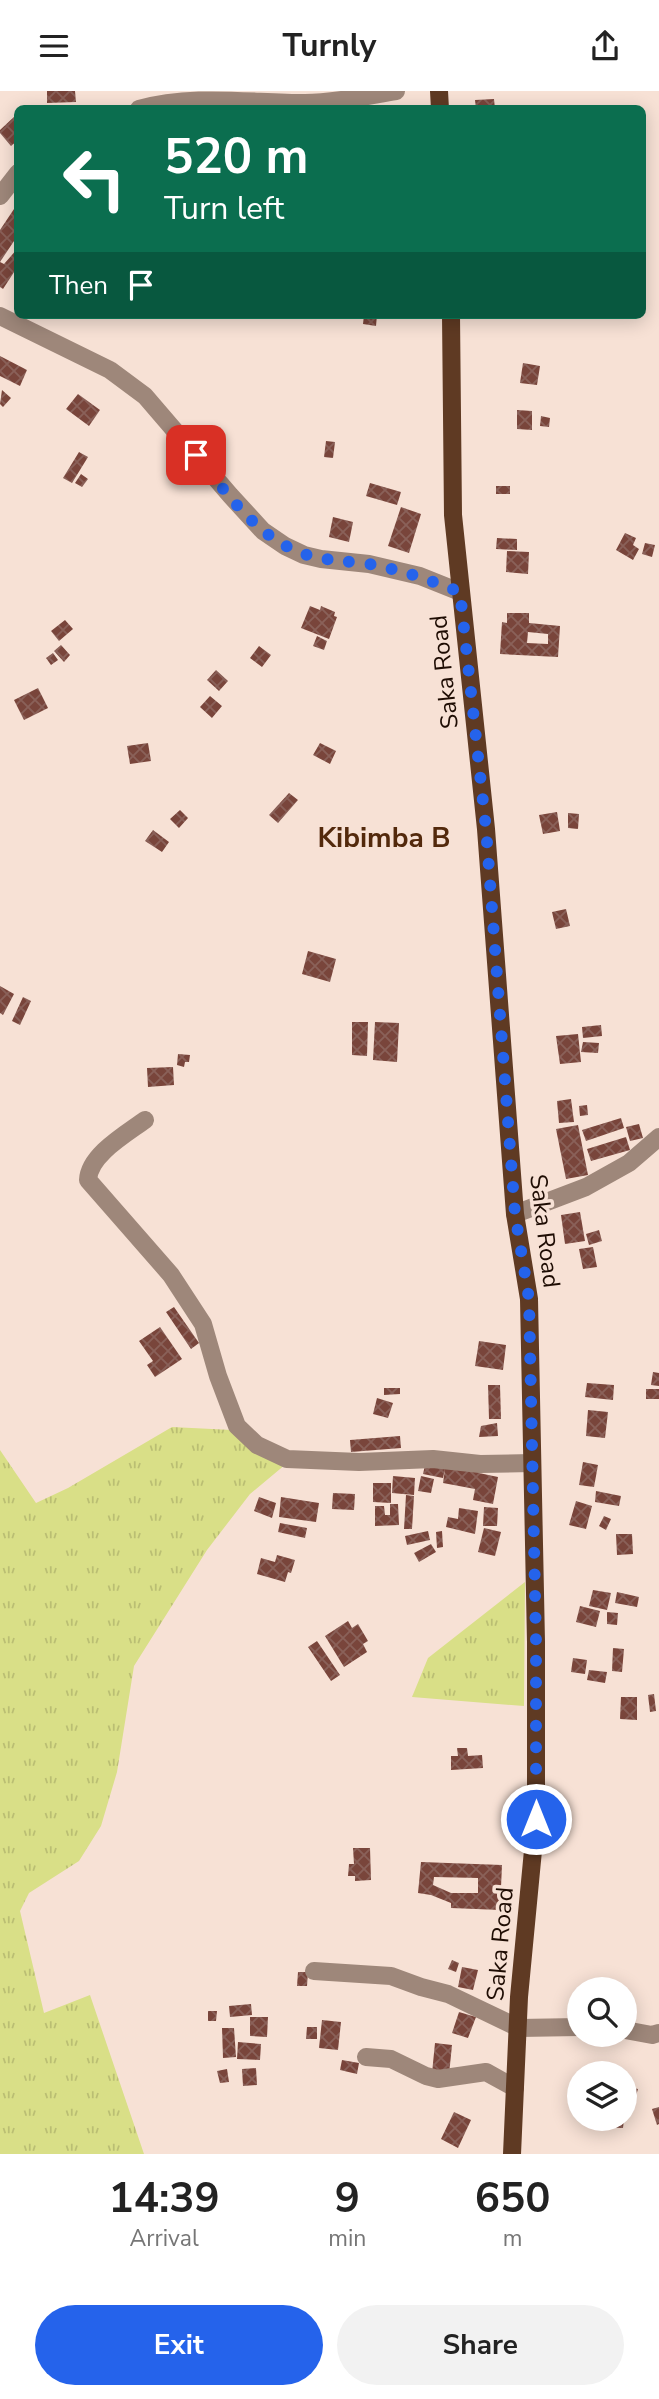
<!DOCTYPE html>
<html lang="en">
<head>
<meta charset="utf-8">
<style>
	body { margin:0; font-family:"Nunito Sans",sans-serif; background:#f2f2f2; color:#222; height:100vh; display:flex; flex-direction:column; font-size:26px; white-space:nowrap }
	* { box-sizing:border-box; margin:0 }
	p { font-size:23px; color:#767676 }
	.icon { flex:none; width:38px; height:38px; fill:none; stroke:currentColor; stroke-width:2; stroke-linecap:round; stroke-linejoin:round }
	.map { position:relative; height:2063px; overflow:hidden }
	.side { display:flex; flex-direction:column; background:#fff; flex:1 }
	.side>* { flex:none }
	.hud { position:absolute; left:14px; top:14px; width:632px; height:214px; border-radius:10px; box-shadow:0 4px 18px #0003; background:#0b6e4f; color:#fff; overflow:hidden }
	.controls { position:absolute; left:567px; top:1886px; display:grid; gap:14px }
	.controls a { display:grid; place-items:center; width:70px; height:70px; border-radius:50%; background:#fff; box-shadow:0 4px 18px #0003; font-size:35px }
	.pin { position:absolute; display:grid; place-items:center; width:60px; height:60px; color:#fff; margin:-30px; border-radius:14px; box-shadow:0 4px 10px #0006 }
	.me { position:absolute; width:77px; margin:-38px; rotate:0deg; stroke-linejoin:round; filter:drop-shadow(0 0 5px #0008) }
	.turn { display:flex; align-items:center; gap:24px; height:147px; padding:0 35px; font-size:32px }
	.turn .icon { width:91px; height:91px; stroke-width:2.5 }
	.turn b { display:block; font-size:49px; line-height:60px }
	.then { display:flex; align-items:center; height:66px; padding:0 35px; background:#0003; gap:14px; font-size:26px }
	.eta { display:flex; justify-content:space-evenly; align-items:center; height:119px; text-align:center }
	.eta b { font-size:42px; font-weight:700; line-height:49px }
	.cta { display:flex; gap:14px; margin-top:auto; padding:14px 35px }
	.cta a { flex:1; height:80px; border-radius:42px; background:#2563eb; color:#fff; font-size:28px; font-weight:700; line-height:80px; text-align:center }
	.cta a+a { background:#f2f2f2; color:#222 }
	header { display:flex; justify-content:space-between; align-items:center; height:91px; padding:0 35px; background:#fff; font-size:32px; font-weight:700 }
	.map>svg:first-child { display:block }
	.grass { fill:url(#grass-tufts) }
	.building { fill:url(#building-cross-hatch); fill-rule:evenodd }
	.lines { fill:none; stroke-linecap:round; stroke-linejoin:round }
	.minor { stroke:#9e877a; stroke-width:18 }
	.major { stroke:#5f3a23; stroke-width:18 }
	.route { stroke:#2563eb; stroke-width:12; stroke-dasharray:0 21.6 }
	.labels { text-anchor:middle; stroke-width:7; stroke-linejoin:round; paint-order:stroke }
	.street-label { font-size:24px; fill:#1e0c03; stroke:#f7e1d5 }
	.quarter-label { font-size:28px; font-weight:bold; fill:#53290c; stroke:#f7e1d5 }
</style>
</head>
<body>
<header><svg class="icon" aria-label="menu" viewBox="0 0 24 24"><path d="M4 6h16M4 12h16M4 18h16"/></svg>Turnly<svg class="icon" aria-label="share" viewBox="0 0 24 24"><path d="M12 15V3M7 8l5-5 5 5M5 13v7h14v-7"/></svg></header>
<div class="map">
<svg width="659" height="2063" viewBox="0 0 659 2063">
	<defs>
		<pattern id="grass-tufts" width="24" height="20" patternUnits="userSpaceOnUse" patternTransform="scale(1.75)"><rect width="24" height="20" fill="#d9df87"/><path d="M3 7l-1-3M5 7V3M7 7l1-3M15 17l-1-3M17 17v-4M19 17l1-3" fill="none" stroke="#babe73"/></pattern>
		<pattern id="building-cross-hatch" width="8" height="8" patternUnits="userSpaceOnUse" patternTransform="scale(1.75)"><rect width="8" height="8" fill="#79453b"/><path d="M0 0l8 8M0 8l8-8" fill="none" stroke="#8a6159"/></pattern>
	</defs>
	<rect width="100%" height="100%" fill="#f7e1d5"/>
	<path class="grass" d="M172,1336L232,1339L286,1373L250,1403L207,1459L134,1575L117,1681L101,1735L79,1770L29,1802L20,1820L44,1922L90,1904L144,2063H0V1359L36,1412L68,1397Z
		M525,1491L524,1615L412,1606L428,1567Z"/>
	<path class="building" d="M47,0H75L76,11L47,12Z
		M494,8L495,18H476L475,9Z
		M15,25L18,27V49L11,55L0,42V39Z
		M14,118L18,121V144L0,171V139Z
		M18,157V175L3,198L0,196V171L4,173Z
		M364,224H377L376,235L363,233Z
		M0,265L27,279L20,295L0,285Z
		M523,272L540,275L537,294L520,292Z
		M2,299L11,307L3,316L0,313Z
		M78,303L100,319L89,335L66,318Z
		M517,319L532,320V339L517,338Z
		M541,325L550,327L549,336L540,335Z
		M326,350L335,351L333,367L324,366Z
		M79,361L88,366L72,392L63,387Z
		M81,383L88,388L82,396L75,392Z
		M370,392L401,401L397,414L366,405Z
		M496,395H510V403H496Z
		M401,416L421,423L409,462L388,455Z
		M333,426L353,431L349,451L329,446Z
		M625,442L636,447L633,454L639,458L633,469L616,459Z
		M497,447L517,448V459L496,458Z
		M645,452L655,454L652,466L642,463Z
		M507,460L529,461L528,483L506,481Z
		M310,515L320,519L321,515L335,521L334,525L337,526L329,548L301,537Z
		M507,522H529V532L560,535L558,566L500,563L502,531L507,532ZM528,541L548,543V553L527,552Z
		M65,529L73,538L59,550L51,540Z
		M317,545L327,550L324,559L313,555Z
		M61,554L70,564L64,571L54,560Z
		M259,555L271,564L262,576L250,567Z
		M53,562L58,569L51,574L46,567Z
		M216,579L228,590L219,600L207,589Z
		M38,597L48,617L24,629L14,609Z
		M210,605L222,615L212,627L200,616Z
		M148,652L151,670L130,673L127,655Z
		M320,652L336,660L330,673L313,664Z
		M289,702L298,709L278,732L269,724Z
		M180,719L188,727L179,737L170,728Z
		M557,721L560,740L543,743L539,724Z
		M568,722L579,723L578,738L568,737Z
		M153,739L169,751L162,761L145,750Z
		M566,818L570,835L556,838L552,821Z
		M308,860L336,868L330,891L302,883Z
		M0,895L14,903L3,924L0,922Z
		M23,906L31,910L20,934L12,930Z
		M352,931H368L367,965L352,964Z
		M375,931L399,932L397,971L373,969Z
		M601,934L602,945L583,947L582,936Z
		M578,943L581,971L560,973L556,945Z
		M583,951L599,952L598,962L581,961Z
		M178,963L190,964L189,971H185L184,976L177,974Z
		M173,976L174,994L148,996L147,977Z
		M571,1008L574,1031L559,1032L557,1010Z
		M587,1014L588,1024L580,1025L579,1015Z
		M621,1027L624,1037L586,1050L582,1039Z
		M639,1033L643,1047L630,1050L626,1036Z
		M578,1034L588,1084L566,1088L556,1038Z
		M626,1046L630,1059L591,1070L587,1058Z
		M580,1121L585,1150L565,1153L561,1124Z
		M599,1139L602,1150L589,1154L586,1143Z
		M593,1156L597,1176L583,1178L579,1158Z
		M174,1216L199,1252L191,1258L166,1221Z
		M160,1236L182,1268L155,1286L147,1274L153,1270L139,1250Z
		M479,1250L506,1254L503,1279L475,1275Z
		M653,1281L659,1282V1295L651,1294Z
		M587,1292L614,1294L613,1309L585,1306Z
		M488,1294H500L501,1328H489Z
		M384,1297H400V1303L384,1304Z
		M646,1298H659V1308H646Z
		M377,1307L393,1312L388,1327L373,1323Z
		M588,1319L608,1321L605,1347L586,1345Z
		M497,1332L498,1345L479,1346L481,1335Z
		M400,1345L401,1357L351,1361L350,1349Z
		M446,1371L480,1376L479,1382L498,1386L493,1413L473,1409L475,1398L443,1392Z
		M583,1371L598,1374L594,1396L579,1394Z
		M425,1374L445,1378L443,1387L423,1383Z
		M393,1385L415,1387L414,1404L392,1402Z
		M421,1385L434,1388L431,1402L418,1400Z
		M373,1392H391V1412L373,1411Z
		M596,1400L621,1405L619,1415L595,1411Z
		M333,1402L355,1403L354,1419L332,1418Z
		M406,1404L414,1405L412,1438H404Z
		M259,1406L276,1412L272,1427L254,1420Z
		M281,1406L319,1412L316,1431L279,1426Z
		M576,1410L592,1415L586,1438L569,1434Z
		M390,1413H398L399,1434L375,1435V1415H384L385,1424H390Z
		M484,1416L498,1417L497,1435H483Z
		M459,1417L478,1420L475,1443L446,1436L448,1426L458,1428Z
		M604,1425L611,1428L606,1439L599,1435Z
		M280,1432L307,1437L305,1447L278,1441Z
		M484,1437L501,1441L495,1465L478,1461Z
		M428,1440L430,1449L407,1454L405,1445Z
		M442,1440L443,1456L437,1457L436,1441Z
		M616,1443H632L633,1463L617,1464Z
		M431,1453L436,1461L419,1471L414,1462Z
		M277,1464L295,1469L291,1482L288,1481L285,1491L257,1483L261,1467L275,1471Z
		M593,1499L611,1502L607,1519L589,1515Z
		M617,1501L639,1506L637,1516L615,1512Z
		M580,1515L600,1520L596,1536L576,1531Z
		M607,1521L618,1522L617,1534L607,1533Z
		M348,1530L352,1537L358,1533L368,1550L363,1553L367,1561L344,1576L325,1545Z
		M317,1550L340,1584L331,1590L308,1556Z
		M613,1557L624,1558L622,1581L612,1580Z
		M573,1567L587,1569L585,1583L571,1581Z
		M589,1579L607,1581L605,1592L587,1589Z
		M654,1603L656,1620L650,1621L648,1604Z
		M621,1606H637V1629L620,1628Z
		M457,1657H467L468,1665L482,1664L483,1677L451,1679V1665H458Z
		M353,1757H370L371,1789L355,1790V1785H348L349,1773H354Z
		M421,1771L502,1774L500,1819L451,1817V1812L431,1804L418,1802ZM434,1786L478,1787V1802H451L433,1794Z
		M452,1869L459,1872L456,1881L448,1878Z
		M462,1876L478,1879L473,1899L458,1896Z
		M298,1881H308L307,1895H297Z
		M251,1913L252,1924L230,1926L229,1915Z
		M208,1920H217L216,1930H208Z
		M459,1921L476,1926L468,1947L452,1942Z
		M250,1926H268L267,1946L250,1945Z
		M322,1929L341,1931L338,1959L319,1957Z
		M307,1936H317V1948H306Z
		M222,1937H234L236,1966L223,1967Z
		M238,1951L261,1953L260,1969L237,1968Z
		M435,1952L452,1954L449,1984L432,1982Z
		M342,1969L359,1972L357,1983L340,1979Z
		M256,1977L257,1994L243,1995L242,1978Z
		M227,1978L229,1991L220,1992L217,1980Z
		M629,1996L638,1998L633,2014L625,2012Z
		M659,2016V2033L657,2034L652,2018Z
		M454,2021L471,2029L458,2057L441,2048Z
		M602,2028H624L623,2037L601,2036Z"/>
	<g class="lines">
		<path class="minor" d="M139,18C193,3 250,12 305,12C335,12 366,5 396,0
			M0,105L18,82
			M0,225L110,279L145,305L230,404L263,440L285,455L304,464L321,468L369,473L420,485L460,501
			M145,1029C126,1043 89,1064 88,1089L171,1184L203,1233L218,1285L237,1335L257,1354L287,1368L359,1371L433,1368L480,1373L532,1372
			M515,1123L586,1096L629,1072L659,1046
			M314,1880L391,1885L421,1896L448,1903L519,1937L579,1936
			M625,1939L652,1944L659,1942
			M366,1966L391,1968L426,1985L438,1988L486,1981L515,1997"/>
		<path class="major" d="M439,0L440,18
			M451,224L453,424L486,738L515,1123L529,1208L536,1551V1728L519,1906L512,2063"/>
	</g>
	<g class="lines">
		<path class="route" d="M196,364C222,396 249,435 286,455C312,470 340,469 369,473C401,479 430,489 460,501L486,738L515,1123L529,1208L536,1551V1728"/>
	</g>
	<g class="labels">
		<g class="street-label">
			<text transform="translate(444 581) rotate(-96)" y="8">Saka Road</text>
			<text transform="translate(545 1140) rotate(83)" y="8">Saka Road</text>
			<text transform="translate(500 1853) rotate(-85)" y="8">Saka Road</text>
		</g>
		<g class="quarter-label">
			<text x="384" y="756">Kibimba B</text>
		</g>
	</g>
</svg>
<div class="controls">
<a><svg class="icon" aria-label="search" viewBox="0 0 24 24"><circle cx="10" cy="10" r="6"/><path d="M15 15l6 6"/></svg></a>
<a><svg class="icon" aria-label="layers" viewBox="0 0 24 24"><path d="M12 4l9 5-9 5-9-5zM3 14l9 5 9-5"/></svg></a>
</div>
<div class="pin" style="left:196px;top:364px;background:#d93025"><svg class="icon" aria-label="arrive" viewBox="0 0 24 24"><path d="M6 21V4h12l-3 4 3 4H6"/></svg></div>
<svg class="me" style="left:536px;top:1728px" viewBox="-20 -20 40 40"><circle r="17" fill="#2563eb" stroke="#fff" stroke-width="3"/><path d="M0-11L8 9 0 5-8 9z" fill="#fff"/></svg>
<div class="hud">
<div class="turn"><svg class="icon" aria-label="left" viewBox="0 0 24 24"><path d="M17 20v-9H6M10 6l-5 5 5 5"/></svg><div><b>520 m</b>Turn left</div></div>
<div class="then">Then<svg class="icon" aria-label="arrive" viewBox="0 0 24 24"><path d="M6 21V4h12l-3 4 3 4H6"/></svg></div>
</div>
</div>
<section class="side">
<div class="eta">
<div><b>14:39</b><p>Arrival</p></div>
<div><b>9</b><p>min</p></div>
<div><b>650</b><p>m</p></div>
</div>
<div class="cta"><a>Exit</a><a>Share</a></div>
</section>
</body>
</html>
